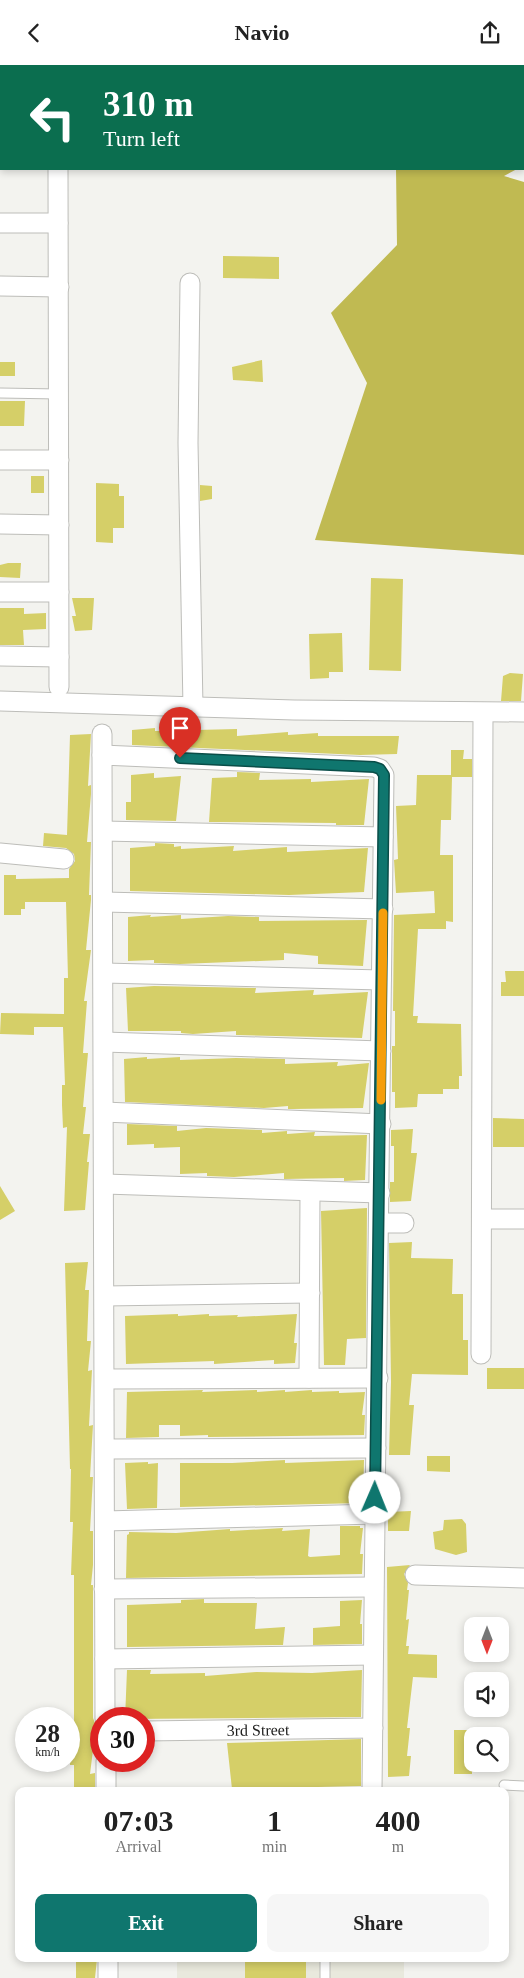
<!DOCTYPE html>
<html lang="en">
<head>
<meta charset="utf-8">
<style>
	body { margin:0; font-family:"Times New Roman",serif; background:#f6f6f6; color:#222; height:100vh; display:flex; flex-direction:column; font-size:19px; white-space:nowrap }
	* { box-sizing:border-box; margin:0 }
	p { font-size:16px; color:#767676 }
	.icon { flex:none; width:28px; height:28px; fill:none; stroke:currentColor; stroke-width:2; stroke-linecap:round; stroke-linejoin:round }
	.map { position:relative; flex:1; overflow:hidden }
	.side { position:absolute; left:15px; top:1722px; width:494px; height:175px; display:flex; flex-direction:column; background:#fff; border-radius:10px; box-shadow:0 2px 8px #0003 }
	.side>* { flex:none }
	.top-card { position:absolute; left:0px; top:0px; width:525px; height:105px; box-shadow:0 2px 8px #0003; background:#0b6e4f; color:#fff; overflow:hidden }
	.needle { width:32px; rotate:180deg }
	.buttons { position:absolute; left:464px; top:1552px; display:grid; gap:10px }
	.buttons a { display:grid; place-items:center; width:45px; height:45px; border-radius:10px; background:#fff; box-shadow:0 2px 8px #0003; font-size:25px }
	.speed { position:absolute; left:15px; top:1642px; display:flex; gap:10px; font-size:25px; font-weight:700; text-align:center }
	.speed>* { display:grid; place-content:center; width:65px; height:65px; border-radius:50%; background:#fff; box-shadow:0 2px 8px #0003; line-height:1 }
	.speed small { font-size:12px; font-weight:400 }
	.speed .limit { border:8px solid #d22; background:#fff; color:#111 }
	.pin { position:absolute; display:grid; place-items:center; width:42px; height:42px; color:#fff; margin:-51px -21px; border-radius:50% 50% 50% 0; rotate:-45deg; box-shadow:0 0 5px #0007 }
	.pin .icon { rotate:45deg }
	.me { position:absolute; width:55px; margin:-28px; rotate:1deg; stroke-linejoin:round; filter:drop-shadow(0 0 4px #0008) }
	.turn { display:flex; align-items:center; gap:18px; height:105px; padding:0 20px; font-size:22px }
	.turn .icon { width:65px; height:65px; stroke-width:2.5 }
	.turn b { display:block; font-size:35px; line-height:42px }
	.eta { display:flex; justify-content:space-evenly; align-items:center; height:85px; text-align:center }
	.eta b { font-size:30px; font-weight:600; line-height:35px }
	.button { display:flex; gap:10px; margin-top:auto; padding:10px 20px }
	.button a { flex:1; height:58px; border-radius:10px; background:#0f766e; color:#fff; font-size:20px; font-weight:600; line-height:58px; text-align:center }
	.button a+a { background:#f6f6f6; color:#222 }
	header { display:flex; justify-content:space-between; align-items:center; height:65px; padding:0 20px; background:#fff; font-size:22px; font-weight:600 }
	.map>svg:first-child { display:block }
	.built { fill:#e9e9dd }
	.forest { fill:#c0ba52 }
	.building { fill:#d5cf68 }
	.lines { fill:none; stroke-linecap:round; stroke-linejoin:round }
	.lane-casing { stroke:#bdbdb9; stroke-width:11 }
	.street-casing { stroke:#bdbdb9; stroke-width:21 }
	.lane { stroke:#fff; stroke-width:9 }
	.street { stroke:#fff; stroke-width:19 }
	.route-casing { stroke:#0a4d48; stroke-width:12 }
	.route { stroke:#0f766e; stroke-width:9 }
	.slow { stroke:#f59e0b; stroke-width:9 }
	.labels { text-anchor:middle; stroke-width:5; stroke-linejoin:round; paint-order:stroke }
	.street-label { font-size:16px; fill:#20201f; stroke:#f3f3ef }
</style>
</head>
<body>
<header><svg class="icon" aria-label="back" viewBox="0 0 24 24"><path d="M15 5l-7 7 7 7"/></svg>Navio<svg class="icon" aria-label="share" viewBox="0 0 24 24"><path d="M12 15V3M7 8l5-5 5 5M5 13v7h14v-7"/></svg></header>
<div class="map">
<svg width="524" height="1913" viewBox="0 0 524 1913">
	<rect width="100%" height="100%" fill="#f3f3ef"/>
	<path class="built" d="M177,1894H404V1913H177Z"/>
	<path class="forest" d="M402,0H524V6V1Z
		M396,104H517L504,111L524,117V490L315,475L367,318L331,248L397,180Z"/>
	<path class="building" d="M223,191L279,192V214L223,213Z
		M262,295L263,317L233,315L232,302Z
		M0,297H15V311H0Z
		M0,336H25L24,361H0Z
		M31,411H44V428H31Z
		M96,418L119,419V431H124V463H113V478L96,477Z
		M200,420L212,421V434L200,436Z
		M8,498H21L20,513L0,512V500Z
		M371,513L403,514L401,606L369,605Z
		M72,533H94L92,565L75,566L72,551H76Z
		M0,543H24V549L46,548V564L23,565L24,580H0Z
		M342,568L343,607H329V613L310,614L309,569Z
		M510,608L523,609L521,636H501L503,611Z
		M155,663V666L237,664V671L288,667V670L318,668V671H399L397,689L360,690L132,680V665Z
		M91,669L88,721L91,720V729L87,777H91L89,830H91V835L86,885H91L84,936H87L83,988H88L83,1042H86L83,1069H90L87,1097H89L85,1145L64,1146L67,1062L63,1063L62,1040V1020H65L63,962H34V970L0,969L1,948L64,949V913H68L66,837H25V844H21V850H4V810H16V814L69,813V804L75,796L74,789L66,783L43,781L44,768L67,770L70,670Z
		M451,685H464L463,694H472V712H452L451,755H441L440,790H453V857L446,856V864H418L413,951H418L417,958L461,959L462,1011H459V1024H443V1029H418L417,1042L395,1043V1027H392V981H395V946H393L394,850L435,848L434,826L396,828L394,795L398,794L396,741L416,740L417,710H451Z
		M237,707L260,708L259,715L311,714V717L369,714L364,760H336V758L209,757L212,713L237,712Z
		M154,708V713L181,711L176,756L126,755V737H131V710Z
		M155,778L174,779V782L181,781V784L234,781L233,786L287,782V787L368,783L364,827L289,830L130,826V783L155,781Z
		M151,850L150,852L181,850V854L228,851L259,852V856L367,855L363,901L318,899V891L284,888V895L180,899L154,898V895L128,896V852Z
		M505,906H524V931H501V917H506Z
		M154,921L256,923L255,928L314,925L313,930L368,927L362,973L236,970V966L193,969L181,968V966H128L126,923Z
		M147,992V994L180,992V995L236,993L285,994V999L338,997L337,1001L369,998L363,1043L293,1044H288V1041L264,1043L125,1037L124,994Z
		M493,1053L524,1054V1082H493Z
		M127,1059L177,1061V1066L206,1063L262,1065V1068L287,1066V1069L315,1067L314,1071L367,1070L365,1115L344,1116V1113L284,1114V1108L234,1112L207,1111V1108L180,1109V1082L154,1083V1079L127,1080Z
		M413,1064L411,1088H417L411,1136L390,1137V1117H394V1081H391V1065Z
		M0,1121L15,1146L0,1155Z
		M367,1143L366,1273L347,1274L345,1300H324L321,1146Z
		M412,1177L411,1193L453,1194L452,1229H463V1275H468V1310L412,1309L409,1340H414L410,1390H389L391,1317L389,1178Z
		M88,1197L85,1225H89L87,1276H91L88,1306L92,1305L89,1361L93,1360L90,1412H93L90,1466H93V1500L91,1520H93V1653L96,1661L90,1709L95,1708V1726H74V1700H70V1681H74V1510H71L73,1457H70L71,1404H70L65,1198Z
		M178,1249V1251L209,1249V1251L238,1250L237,1252L297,1249L294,1278H297L295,1298L274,1299V1295L214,1299V1296L126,1299L125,1251Z
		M487,1303H524V1324H487Z
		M203,1325L202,1327L257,1325V1327L285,1325V1327L312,1325V1327L339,1326V1328L365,1327L362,1350H365L364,1370L208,1372V1370L180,1371V1360H159V1372L126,1373L127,1327Z
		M427,1391H450V1407L427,1406Z
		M285,1395V1398L364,1395L363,1438L180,1442V1398H232Z
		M148,1397V1399L158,1398L157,1443L127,1444L125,1398Z
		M411,1446L409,1466H388V1447Z
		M462,1454L466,1459L467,1487L456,1490L435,1484L433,1467L443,1465L444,1455Z
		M340,1461H360V1463H363L360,1489H363L362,1509L126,1513L127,1470L129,1469V1467L176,1468L230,1464V1466L283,1463L282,1466L310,1464L308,1491L310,1492L340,1490Z
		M410,1500L404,1509L408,1518L407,1525H409L406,1555L409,1554L406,1581H409L408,1589L437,1590V1613L413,1612L407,1663H410L407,1691H411L409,1711L388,1712L387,1502Z
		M204,1534V1538H257L255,1564L285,1562L283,1580L127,1582V1540L181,1538V1535Z
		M362,1535L360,1559H362V1579L313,1580V1563L340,1561V1536Z
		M127,1605H151L150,1609L205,1608V1611L256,1607L312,1608L362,1605L361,1652L125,1654Z
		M454,1665H472V1709H454Z
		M361,1674V1721L232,1724L227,1678Z
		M76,1894H97L95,1913H76Z
		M245,1894H306V1913H245Z"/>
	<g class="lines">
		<g class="lane-casing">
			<path id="lane" d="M0,328L59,329
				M504,1720L524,1721
				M325,1913V1894"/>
		</g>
		<g class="street-casing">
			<g id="street">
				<path d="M58,0V1"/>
				<path d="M0,29H1"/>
				<path d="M0,94H1"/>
				<path d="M58,104L59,622"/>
				<path d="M0,158H58"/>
				<path d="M190,218L188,378L193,642"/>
				<path d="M0,221L59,222"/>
				<path d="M0,395H59"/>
				<path d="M0,459L59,460"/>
				<path d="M0,527H59"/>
				<path d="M0,591L59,592"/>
				<path d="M0,636L294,645L524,647"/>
				<path d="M102,669V690"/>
				<path d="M103,766L383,772"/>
				<path d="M0,788L64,794"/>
				<path d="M104,837L383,844"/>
				<path d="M104,908L381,915"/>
				<path d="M104,977L381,986"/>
				<path d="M104,1047L381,1059"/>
				<path d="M105,1119L380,1128"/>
				<path d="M482,1154H524"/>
				<path d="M380,1158H404"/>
				<path d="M105,1231L310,1228"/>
				<path d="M481,1289L483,648"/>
				<path d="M309,1313L310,1127"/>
				<path d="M105,1314L378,1313"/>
				<path d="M105,1384L376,1383"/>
				<path d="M105,1456L375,1449"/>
				<path d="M415,1510L524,1513"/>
				<path d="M104,1524L373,1522"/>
				<path d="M105,1594L373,1590"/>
				<path d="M105,1654L102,690L374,702L380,704L384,710C381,1049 374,1387 372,1726"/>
				<path id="s1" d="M144,1666L373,1663"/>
				<path d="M106,1696V1726"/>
				<path d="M108,1894V1913"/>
			</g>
		</g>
		<use href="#lane" class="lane"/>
		<use href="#street" class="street"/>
	</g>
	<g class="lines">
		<g class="route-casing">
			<path id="route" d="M180,693L374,702L380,704L384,710L375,1433"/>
		</g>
		<use href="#route" class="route"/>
		<path class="slow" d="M381,1035L383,848"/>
	</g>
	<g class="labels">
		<g class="street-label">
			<text dy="6" stroke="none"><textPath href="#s1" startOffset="114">3rd Street</textPath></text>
		</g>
	</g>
</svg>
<div class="buttons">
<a><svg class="needle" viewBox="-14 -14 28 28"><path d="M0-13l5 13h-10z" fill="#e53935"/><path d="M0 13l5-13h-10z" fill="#767676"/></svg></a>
<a><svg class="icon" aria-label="sound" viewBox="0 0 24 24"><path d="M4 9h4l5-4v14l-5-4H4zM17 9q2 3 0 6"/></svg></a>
<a><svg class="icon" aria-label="search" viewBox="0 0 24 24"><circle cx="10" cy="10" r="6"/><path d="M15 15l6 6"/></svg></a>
</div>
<div class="speed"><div>28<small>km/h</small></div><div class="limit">30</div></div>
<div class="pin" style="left:180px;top:693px;background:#d93025"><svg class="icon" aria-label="arrive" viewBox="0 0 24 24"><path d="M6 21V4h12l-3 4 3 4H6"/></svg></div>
<svg class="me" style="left:375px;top:1433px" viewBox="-20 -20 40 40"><circle r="19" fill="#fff"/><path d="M0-13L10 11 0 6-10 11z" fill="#0f766e"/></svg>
<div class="top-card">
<div class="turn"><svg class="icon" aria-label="left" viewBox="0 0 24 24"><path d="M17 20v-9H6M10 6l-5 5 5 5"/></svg><div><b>310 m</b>Turn left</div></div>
</div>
<section class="side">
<div class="eta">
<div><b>07:03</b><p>Arrival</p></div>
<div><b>1</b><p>min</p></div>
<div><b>400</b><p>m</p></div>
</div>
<div class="button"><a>Exit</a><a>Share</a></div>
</section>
</div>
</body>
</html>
